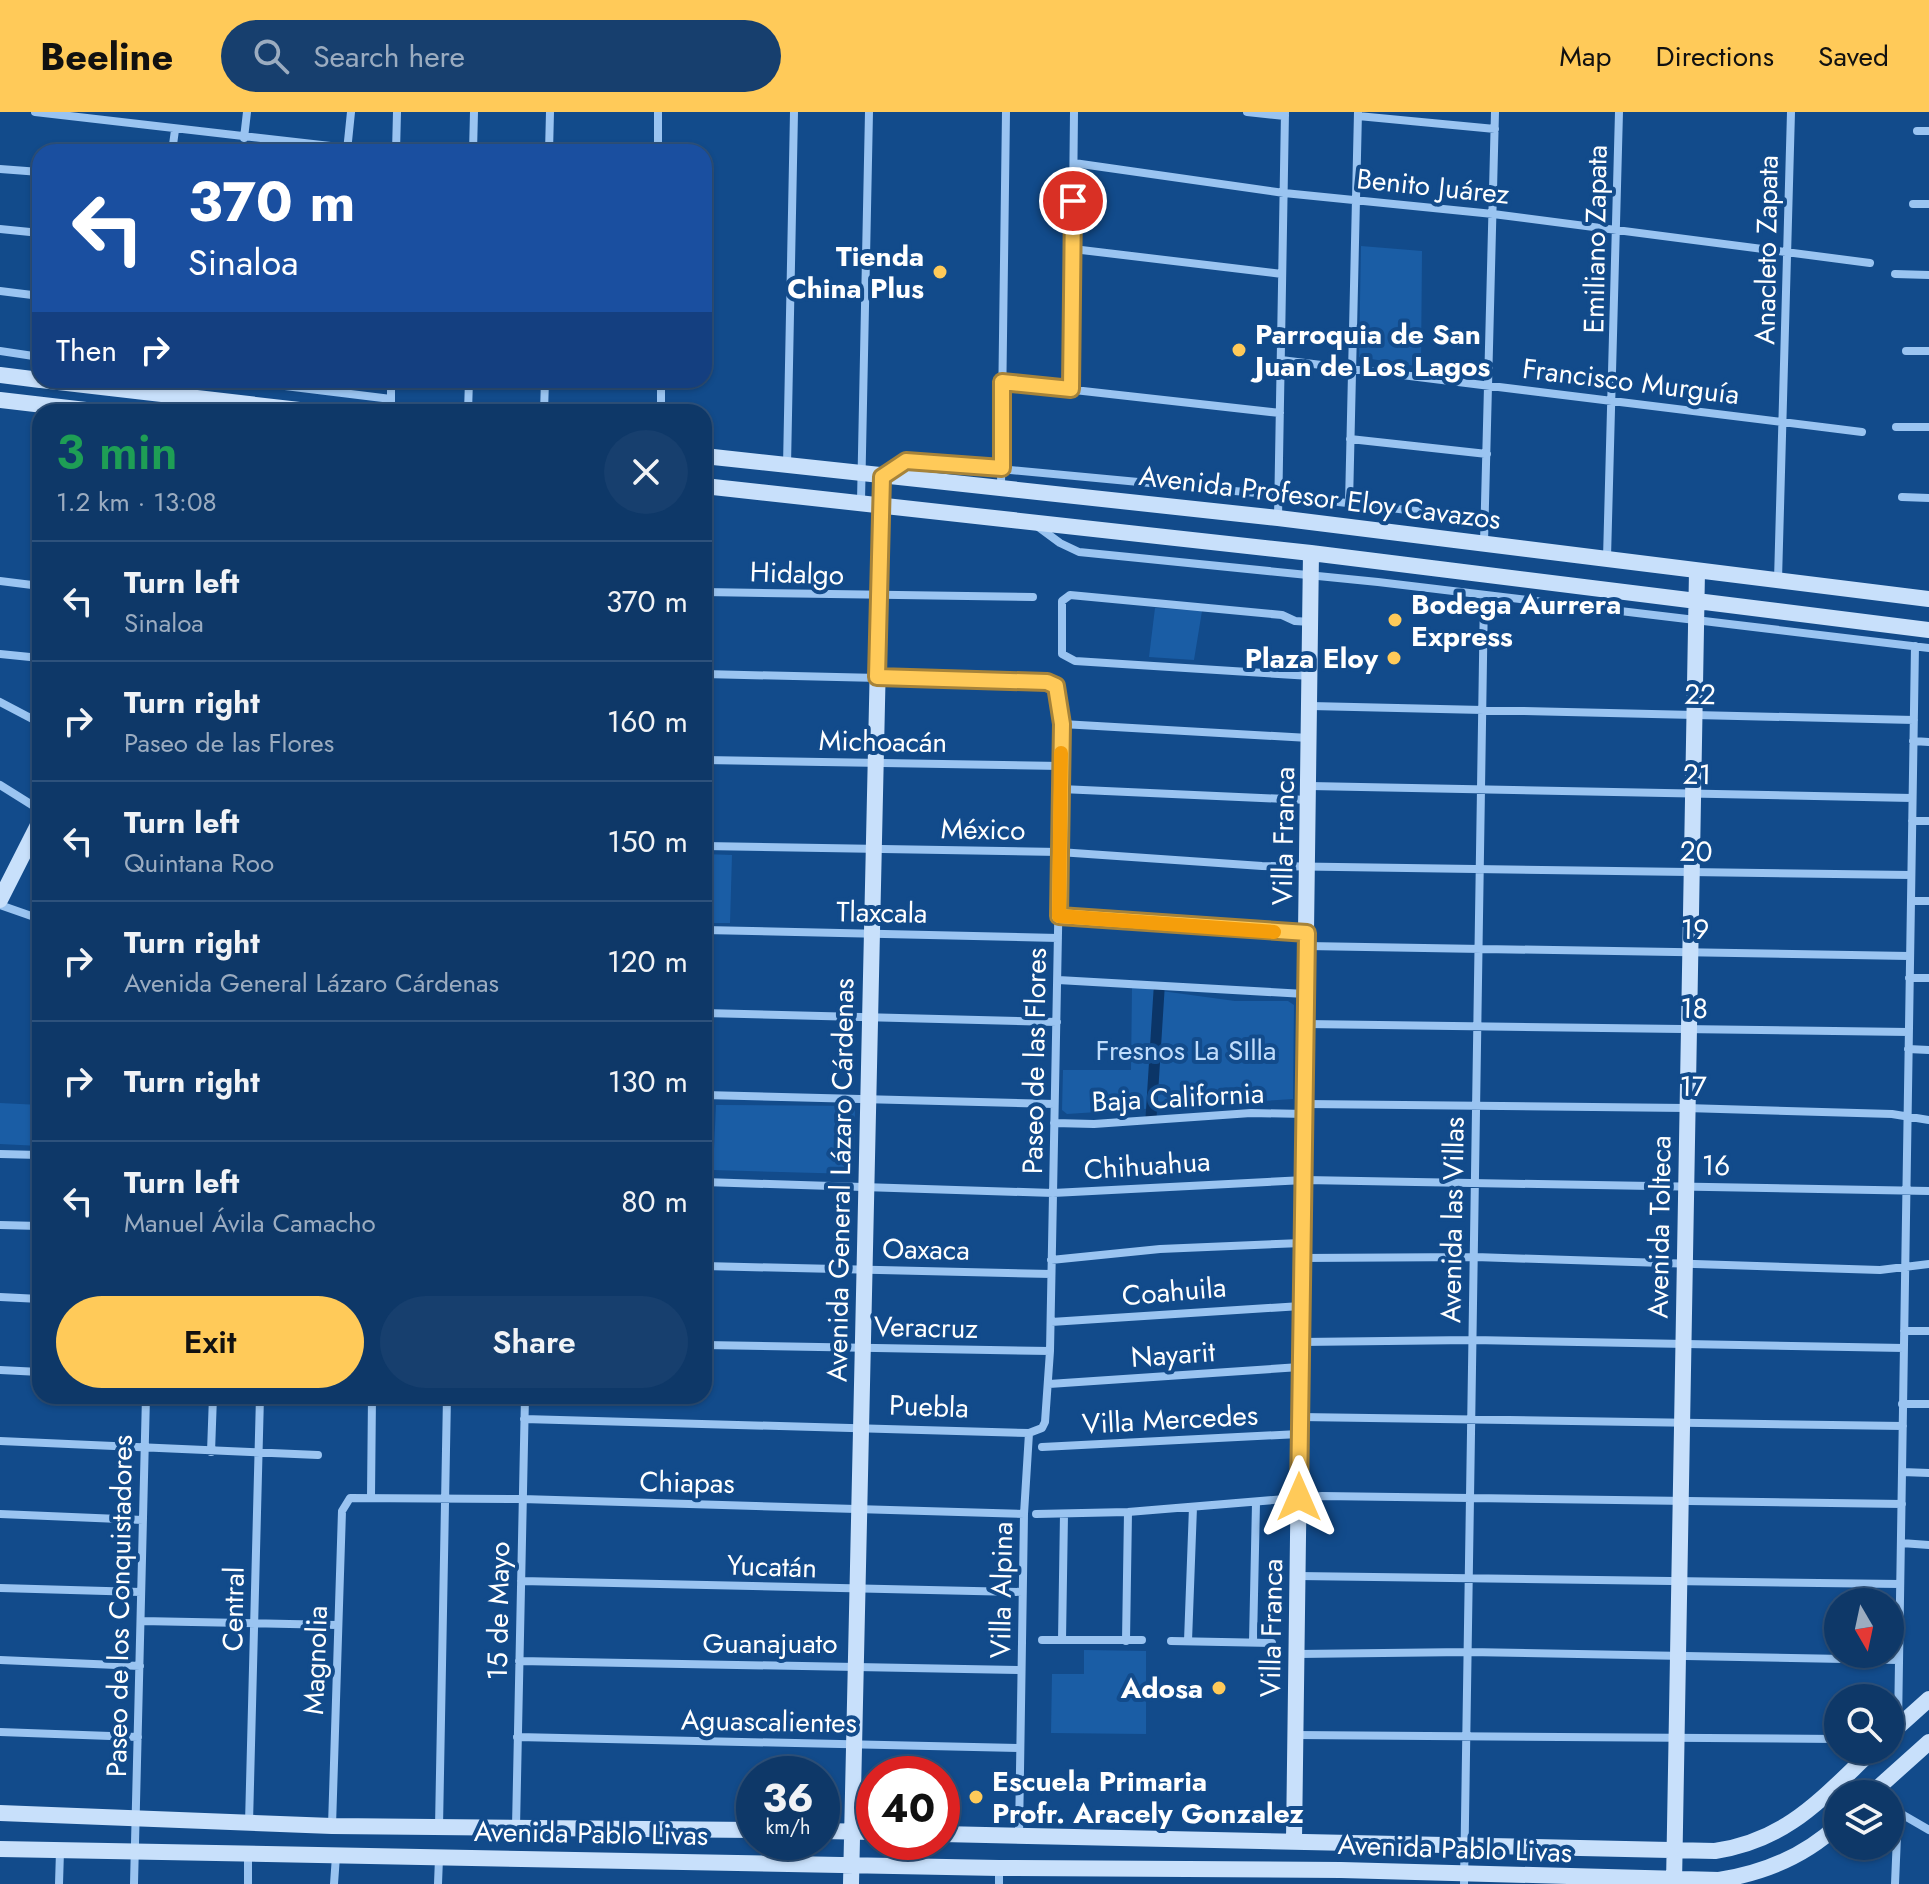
<!DOCTYPE html>
<html lang="en">
<head>
<meta charset="utf-8">
<style>
	body { margin:0; font-family:Jost,sans-serif; background:#173f6e; color:#f1f3f6; height:100vh; display:flex; flex-direction:column; font-size:30px; white-space:nowrap }
	* { box-sizing:border-box; margin:0 }
	p { font-size:26px; color:#9bacc0 }
	.icon { flex:none; width:44px; height:44px; fill:none; stroke:currentColor; stroke-width:2; stroke-linecap:round; stroke-linejoin:round }
	.map { position:relative; flex:1; overflow:hidden }
	.drawer { position:absolute; left:32px; top:292px; width:680px; height:1000px; display:flex; flex-direction:column; background:#0e3868; border-radius:24px; box-shadow:0 2px 6px #0004,0 0 0 2px #2e527c }
	.drawer>* { flex:none }
	.hud { position:absolute; left:32px; top:32px; width:680px; height:244px; border-radius:24px; box-shadow:0 2px 6px #0004,0 0 0 2px #2e527c; background:#1a4fa0; color:#fff; overflow:hidden }
	.needle { width:52px; rotate:171deg }
	.tools { position:absolute; left:1824px; top:1476px; display:grid; gap:16px }
	.tools a { display:grid; place-items:center; width:80px; height:80px; border-radius:50%; background:#0e3868; box-shadow:0 2px 6px #0004,0 0 0 2px #2e527c; font-size:40px }
	.speed { position:absolute; left:736px; top:1644px; display:flex; gap:16px; font-size:40px; font-weight:700; text-align:center }
	.speed>* { display:grid; place-content:center; width:104px; height:104px; border-radius:50%; background:#0e3868; box-shadow:0 2px 6px #0004,0 0 0 2px #2e527c; line-height:1 }
	.speed small { font-size:20px; font-weight:400 }
	.speed .limit { border:12px solid #d22; background:#fff; color:#111 }
	.pin { position:absolute; display:grid; place-items:center; width:68px; height:68px; color:#fff; margin:-34px; border:4px solid #fff; border-radius:50%; box-shadow:0 2px 8px #0007 }
	.me { position:absolute; width:88px; margin:-44px; rotate:0deg; stroke-linejoin:round; filter:drop-shadow(0 0 6px #0008) }
	.turn { display:flex; align-items:center; gap:28px; height:168px; padding:0 24px; font-size:36px }
	.turn .icon { width:104px; height:104px; stroke-width:2.5 }
	.turn b { display:block; font-size:56px; line-height:68px }
	.then { display:flex; align-items:center; height:76px; padding:0 24px; background:#0003; gap:16px; font-size:30px }
	.round { display:grid; place-items:center; flex:none; width:84px; height:84px; border-radius:42px; background:#173f6e }
	.summary { display:flex; align-items:center; justify-content:space-between; height:136px; padding:0 24px }
	h1 { font-size:48px; font-weight:600; line-height:60px; color:#1e9e55 }
	.button { display:flex; gap:16px; margin-top:auto; padding:16px 24px }
	.button a { flex:1; height:92px; border-radius:48px; background:#ffca59; color:#111; font-size:32px; font-weight:600; line-height:92px; text-align:center }
	.button a+a { background:#173f6e; color:#f1f3f6 }
	ul { padding:0; list-style:none }
	li { display:flex; align-items:center; gap:24px; height:120px; padding:0 24px; border-top:2px solid #2e527c }
	li div { flex:1 }
	li b { display:block; font-size:30px }
	li em { font-style:normal }
	header { display:flex; align-items:center; gap:48px; box-sizing:border-box; height:112px; padding:0 40px; background:#ffca59; color:#111 }
	header strong { font-size:38px }
	nav { display:flex; gap:44px; margin-inline-start:auto; font-size:28px }
	.search { width:560px; height:72px; background:#173f6e; display:flex; align-items:center; gap:20px; box-sizing:border-box; padding:0 28px; border-radius:44px; color:#9bacc0; font-size:30px }
	.map>svg:first-child { display:block }
	.green { fill:#1a5da5 }
	.lines { fill:none; stroke-linecap:round; stroke-linejoin:round }
	.canal { stroke:#0b3567; stroke-width:11 }
	.street { stroke:#9ac4f1; stroke-width:8 }
	.secondary { stroke:#c8e0fb; stroke-width:16 }
	.route-casing { stroke:#a6833a; stroke-width:20 }
	.route { stroke:#ffca59; stroke-width:14 }
	.slow { stroke:#f59e0b; stroke-width:14 }
	.poi-dot { fill:#ffca59; stroke:#124b8b; stroke-width:3 }
	.labels { text-anchor:middle; stroke-width:8; stroke-linejoin:round; paint-order:stroke }
	.street-label { font-size:28px; fill:#fff; stroke:#124b8b }
	.poi-label { font-size:28px; font-weight:bold; fill:#fff; stroke:#124b8b; text-anchor:end }
	.park-label { font-size:28px; fill:#c0ddfc; stroke:#124b8b }
</style>
</head>
<body>
<header>
<strong>Beeline</strong>
<div class="search"><svg class="icon" aria-label="search" viewBox="0 0 24 24"><circle cx="10" cy="10" r="6"/><path d="M15 15l6 6"/></svg>Search here</div>
<nav><a>Map</a><a>Directions</a><a>Saved</a></nav>
</header>
<div class="map">
<svg width="1929" height="1772" viewBox="0 0 1929 1772">
	<rect width="100%" height="100%" fill="#124b8b"/>
	<path class="green" d="M1361,134L1422,139L1421,255L1359,245Z
		M1155,496L1202,499L1194,548L1149,545Z
		M704,742L732,743L730,811H704Z
		M1132,875L1235,889H1288L1294,893L1293,987L1067,1002L1062,998L1063,958H1131Z
		M0,991L40,993V1034L0,1032Z
		M716,993L855,994L854,1062L713,1058Z
		M1084,1538L1146,1539V1622L1051,1621L1052,1562H1084Z"/>
	<g class="lines">
		<path class="canal" d="M1151,1006L1159,879"/>
		<path class="street" d="M35,0L348,36
			M658,0V40
			M1247,0L1285,4
			M1358,4L1495,17
			M1917,19H1929
			M244,26L247,0
			M347,39L351,0
			M172,40L175,18
			M396,40L397,0
			M473,40L474,0
			M549,40L550,0
			M1074,51L1284,81L1493,102L1870,151
			M0,57L40,60
			M1913,92H1929
			M0,117L40,121
			M1073,137L1282,162
			M1895,162L1929,163
			M0,179L40,184
			M0,239L40,245
			M1906,239H1929
			M1281,248L1862,320
			M237,268L391,287
			M661,268V300
			M1002,270L1280,301
			M1071,277L1074,0
			M168,282L170,268
			M391,300V268
			M468,300L469,268
			M544,300L545,268
			M1896,315H1929
			M1350,327L1487,342
			M787,354L794,0
			M885,362L902,351L914,349L1278,383L1485,407
			M1001,374L1006,0
			M1902,385L1929,386
			M861,389L869,0
			M1349,392L1358,0
			M1278,406L1285,0
			M1037,414L1060,431L1079,440L1378,470L1929,536
			M1484,431L1495,0
			M1607,446L1619,0
			M1778,468L1791,0
			M0,469L40,474
			M704,480L1033,485
			M0,542L40,546
			M1311,564L1075,549L1062,542V489L1070,483L1282,503L1295,509L1311,510
			M0,590L40,611
			M1311,594L1914,608
			M1062,612L1309,626
			M1913,629L1929,630
			M704,648L1061,654
			M0,673L40,698
			M1310,674L1912,686
			M1061,677L1308,688
			M1912,709H1929
			M704,734L1059,740L1262,754L1911,763
			M1911,789H1929
			M0,793L40,807
			M1059,804L1306,821
			M704,818L1058,826
			M1307,834L1909,844
			M1909,866H1929
			M1058,868L1305,882
			M704,901L1057,910
			M1306,912L1909,920
			M1908,937L1929,938
			M704,983L1054,992
			M1306,992L1686,996L1892,1002L1929,1008
			M1054,1011L1094,1012L1251,1001L1305,1002
			M0,1042L40,1043
			M704,1070L1053,1081L1305,1068L1929,1079
			M0,1113L40,1114
			M1302,1146L1475,1145L1880,1158L1929,1152
			M1051,1148L1160,1137L1302,1131
			M704,1154L1051,1162
			M0,1185L40,1187
			M1051,1210L1301,1194
			M1904,1219H1929
			M1301,1230L1472,1228L1904,1236
			M704,1233L1050,1239
			M0,1258L40,1260
			M1049,1272L1300,1255
			M1902,1292H1929
			M1300,1305L1903,1314
			M524,1307L1029,1321L1042,1316L1045,1310L1050,1239L1062,612L1058,576L1047,570L704,562
			M0,1329L318,1343
			M1042,1335L1299,1322
			M211,1340L213,1284
			M1902,1360L1929,1361
			M371,1384L372,1284
			M0,1402L143,1408
			M1036,1402L1128,1400L1322,1384L1902,1392
			M1901,1431L1929,1433
			M1298,1464L1900,1472
			M521,1469L1022,1480
			M0,1476L141,1480
			M141,1509L337,1513
			M1042,1528H1142
			M1062,1528L1064,1402
			M1126,1529L1128,1400
			M1171,1529L1272,1531
			M1188,1529L1193,1395
			M1253,1530L1256,1391
			M1298,1542L1468,1540L1898,1548
			M0,1548L140,1554
			M519,1549L1021,1558
			M1898,1614L1915,534
			M0,1620L138,1625
			M1295,1623L1838,1627
			M517,1625L1020,1636
			M1890,1694L1898,1700L1895,1772
			M1898,1700L1929,1718
			M249,1711L260,1284
			M332,1714L342,1399L350,1386L522,1387L1024,1402
			M439,1715L447,1284
			M516,1715L525,1284
			M1019,1723L1024,1402L1029,1321
			M59,1772L60,1739
			M134,1772L146,1284
			M248,1772V1743
			M334,1772L336,1744
			M438,1772L439,1746
			M999,1772V1756
			M1464,1772L1484,483"/>
		<path class="secondary" d="M0,263L40,268
			M41,268L317,300
			M0,288L103,300
			M704,344L1278,406L1929,487
			M704,374L1311,441L1929,518
			M0,788L40,709
			M1890,1622L1929,1587
			M1871,1682L1929,1630
			M0,1701L332,1714L754,1718
			M822,1719L874,1720
			M942,1722L1715,1739C1788,1728 1822,1686 1873,1638
			M1294,1728L1311,441
			M0,1737L999,1756L1341,1758L1719,1768C1764,1761 1805,1744 1838,1713
			M851,1772L882,365
			M1674,1772L1697,459"/>
	</g>
	<g class="lines">
		<g class="route-casing">
			<path id="route" d="M1073,89L1071,277L1002,270V356L906,349L882,365L877,565L1047,570L1056,574L1062,612L1059,804L1307,821L1299,1385"/>
		</g>
		<use href="#route" class="route"/>
		<path class="slow" d="M1061,641L1059,804L1274,820"/>
	</g>
	<g class="poi-dot">
		<circle cx="940" cy="160" r="8"/>
		<circle cx="1239" cy="238" r="8"/>
		<circle cx="1395" cy="508" r="8"/>
		<circle cx="1394" cy="546" r="8"/>
		<circle cx="1219" cy="1576" r="8"/>
		<circle cx="976" cy="1685" r="8"/>
	</g>
	<g class="labels">
		<g class="street-label">
			<text transform="translate(1433 74) rotate(6)" y="10">Benito Juárez</text>
			<text transform="translate(1595 127) rotate(-89)" y="10">Emiliano Zapata</text>
			<text transform="translate(1766 138) rotate(-89)" y="10">Anacleto Zapata</text>
			<text transform="translate(1631 269) rotate(7)" y="10">Francisco Murguía</text>
			<text transform="translate(1320 385) rotate(7)" y="10">Avenida Profesor Eloy Cavazos</text>
			<text transform="translate(797 461) rotate(2)" y="10">Hidalgo</text>
			<text transform="translate(1700 582) rotate(1)" y="10">22</text>
			<text transform="translate(883 629) rotate(1)" y="10">Michoacán</text>
			<text transform="translate(1697 662) rotate(1)" y="10">21</text>
			<text transform="translate(983 717) rotate(1)" y="10">México</text>
			<text transform="translate(1283 724) rotate(-89)" y="10">Villa Franca</text>
			<text transform="translate(1696 739) rotate(1)" y="10">20</text>
			<text transform="translate(882 800) rotate(1)" y="10">Tlaxcala</text>
			<text transform="translate(1695 817) rotate(1)" y="10">19</text>
			<text transform="translate(1694 896) rotate(1)" y="10">18</text>
			<text transform="translate(1034 949) rotate(-89)" y="10">Paseo de las Flores</text>
			<text transform="translate(1693 974) rotate(1)" y="10">17</text>
			<text transform="translate(1178 985) rotate(-3)" y="10">Baja California</text>
			<text transform="translate(1147 1053) rotate(-4)" y="10">Chihuahua</text>
			<text transform="translate(1716 1053) rotate(1)" y="10">16</text>
			<text transform="translate(840 1068) rotate(-89)" y="10">Avenida General Lázaro Cárdenas</text>
			<text transform="translate(1452 1108) rotate(-89)" y="10">Avenida las Villas</text>
			<text transform="translate(1659 1115) rotate(-89)" y="10">Avenida Tolteca</text>
			<text transform="translate(926 1137) rotate(1)" y="10">Oaxaca</text>
			<text transform="translate(1174 1179) rotate(-5)" y="10">Coahuila</text>
			<text transform="translate(926 1215) rotate(1)" y="10">Veracruz</text>
			<text transform="translate(1173 1242) rotate(-4)" y="10">Nayarit</text>
			<text transform="translate(929 1294) rotate(2)" y="10">Puebla</text>
			<text transform="translate(1170 1307) rotate(-3)" y="10">Villa Mercedes</text>
			<text transform="translate(687 1370) rotate(1)" y="10">Chiapas</text>
			<text transform="translate(772 1454) rotate(2)" y="10">Yucatán</text>
			<text transform="translate(1001 1478) rotate(-89)" y="10">Villa Alpina</text>
			<text transform="translate(119 1494) rotate(-89)" y="10">Paseo de los Conquistadores</text>
			<text transform="translate(233 1497) rotate(-89)" y="10">Central</text>
			<text transform="translate(498 1499) rotate(-89)" y="10">15 de Mayo</text>
			<text transform="translate(1271 1516) rotate(-89)" y="10">Villa Franca</text>
			<text x="770" y="1541">Guanajuato</text>
			<text transform="translate(315 1548) rotate(-88)" y="10">Magnolia</text>
			<text transform="translate(769 1609) rotate(1)" y="10">Aguascalientes</text>
			<text transform="translate(591 1721) rotate(1)" y="10">Avenida Pablo Livas</text>
			<text transform="translate(1455 1736) rotate(2)" y="10">Avenida Pablo Livas</text>
		</g>
		<g class="poi-label">
			<text x="924" y="154">Tienda<tspan x="924" dy="32">China Plus</tspan></text>
			<text x="1255" y="232" text-anchor="start">Parroquia de San<tspan x="1255" dy="32">Juan de Los Lagos</tspan></text>
			<text x="1411" y="502" text-anchor="start">Bodega Aurrera<tspan x="1411" dy="32">Express</tspan></text>
			<text x="1378" y="556">Plaza Eloy</text>
			<text x="1203" y="1586">Adosa</text>
			<text x="992" y="1679" text-anchor="start">Escuela Primaria<tspan x="992" dy="32">Profr. Aracely Gonzalez</tspan></text>
		</g>
		<g class="park-label">
			<text x="1186" y="948">Fresnos La SIlla</text>
		</g>
	</g>
</svg>
<div class="tools">
<a><svg class="needle" viewBox="-14 -14 28 28"><path d="M0-13l5 13h-10z" fill="#e53935"/><path d="M0 13l5-13h-10z" fill="#9bacc0"/></svg></a>
<a><svg class="icon" aria-label="search" viewBox="0 0 24 24"><circle cx="10" cy="10" r="6"/><path d="M15 15l6 6"/></svg></a>
<a><svg class="icon" aria-label="layers" viewBox="0 0 24 24"><path d="M12 4l9 5-9 5-9-5zM3 14l9 5 9-5"/></svg></a>
</div>
<div class="speed"><div>36<small>km/h</small></div><div class="limit">40</div></div>
<div class="pin" style="left:1073px;top:89px;background:#d93025"><svg class="icon" aria-label="arrive" viewBox="0 0 24 24"><path d="M6 21V4h12l-3 4 3 4H6"/></svg></div>
<svg class="me" style="left:1299px;top:1385px" viewBox="-20 -20 40 40"><path d="M0-17L14 15 0 8-14 15z" fill="#ffca59" stroke="#fff" stroke-width="4"/></svg>
<div class="hud">
<div class="turn"><svg class="icon" aria-label="left" viewBox="0 0 24 24"><path d="M17 20v-9H6M10 6l-5 5 5 5"/></svg><div><b>370 m</b>Sinaloa</div></div>
<div class="then">Then<svg class="icon" aria-label="right" viewBox="0 0 24 24"><path d="M7 20v-9h11M14 6l5 5-5 5"/></svg></div>
</div>
<section class="drawer">
<div class="summary"><div><h1>3 min</h1><p>1.2 km · 13:08</p></div><a class="round"><svg class="icon" aria-label="close" viewBox="0 0 24 24"><path d="M6 6l12 12M18 6L6 18"/></svg></a></div>
<ul>
<li><svg class="icon" aria-label="left" viewBox="0 0 24 24"><path d="M17 20v-9H6M10 6l-5 5 5 5"/></svg><div><b>Turn left</b><p>Sinaloa</p></div><em>370 m</em></li>
<li><svg class="icon" aria-label="right" viewBox="0 0 24 24"><path d="M7 20v-9h11M14 6l5 5-5 5"/></svg><div><b>Turn right</b><p>Paseo de las Flores</p></div><em>160 m</em></li>
<li><svg class="icon" aria-label="left" viewBox="0 0 24 24"><path d="M17 20v-9H6M10 6l-5 5 5 5"/></svg><div><b>Turn left</b><p>Quintana Roo</p></div><em>150 m</em></li>
<li><svg class="icon" aria-label="right" viewBox="0 0 24 24"><path d="M7 20v-9h11M14 6l5 5-5 5"/></svg><div><b>Turn right</b><p>Avenida General Lázaro Cárdenas</p></div><em>120 m</em></li>
<li><svg class="icon" aria-label="right" viewBox="0 0 24 24"><path d="M7 20v-9h11M14 6l5 5-5 5"/></svg><div><b>Turn right</b></div><em>130 m</em></li>
<li><svg class="icon" aria-label="left" viewBox="0 0 24 24"><path d="M17 20v-9H6M10 6l-5 5 5 5"/></svg><div><b>Turn left</b><p>Manuel Ávila Camacho</p></div><em>80 m</em></li>
</ul>
<div class="button"><a>Exit</a><a>Share</a></div>
</section>
</div>
</body>
</html>
